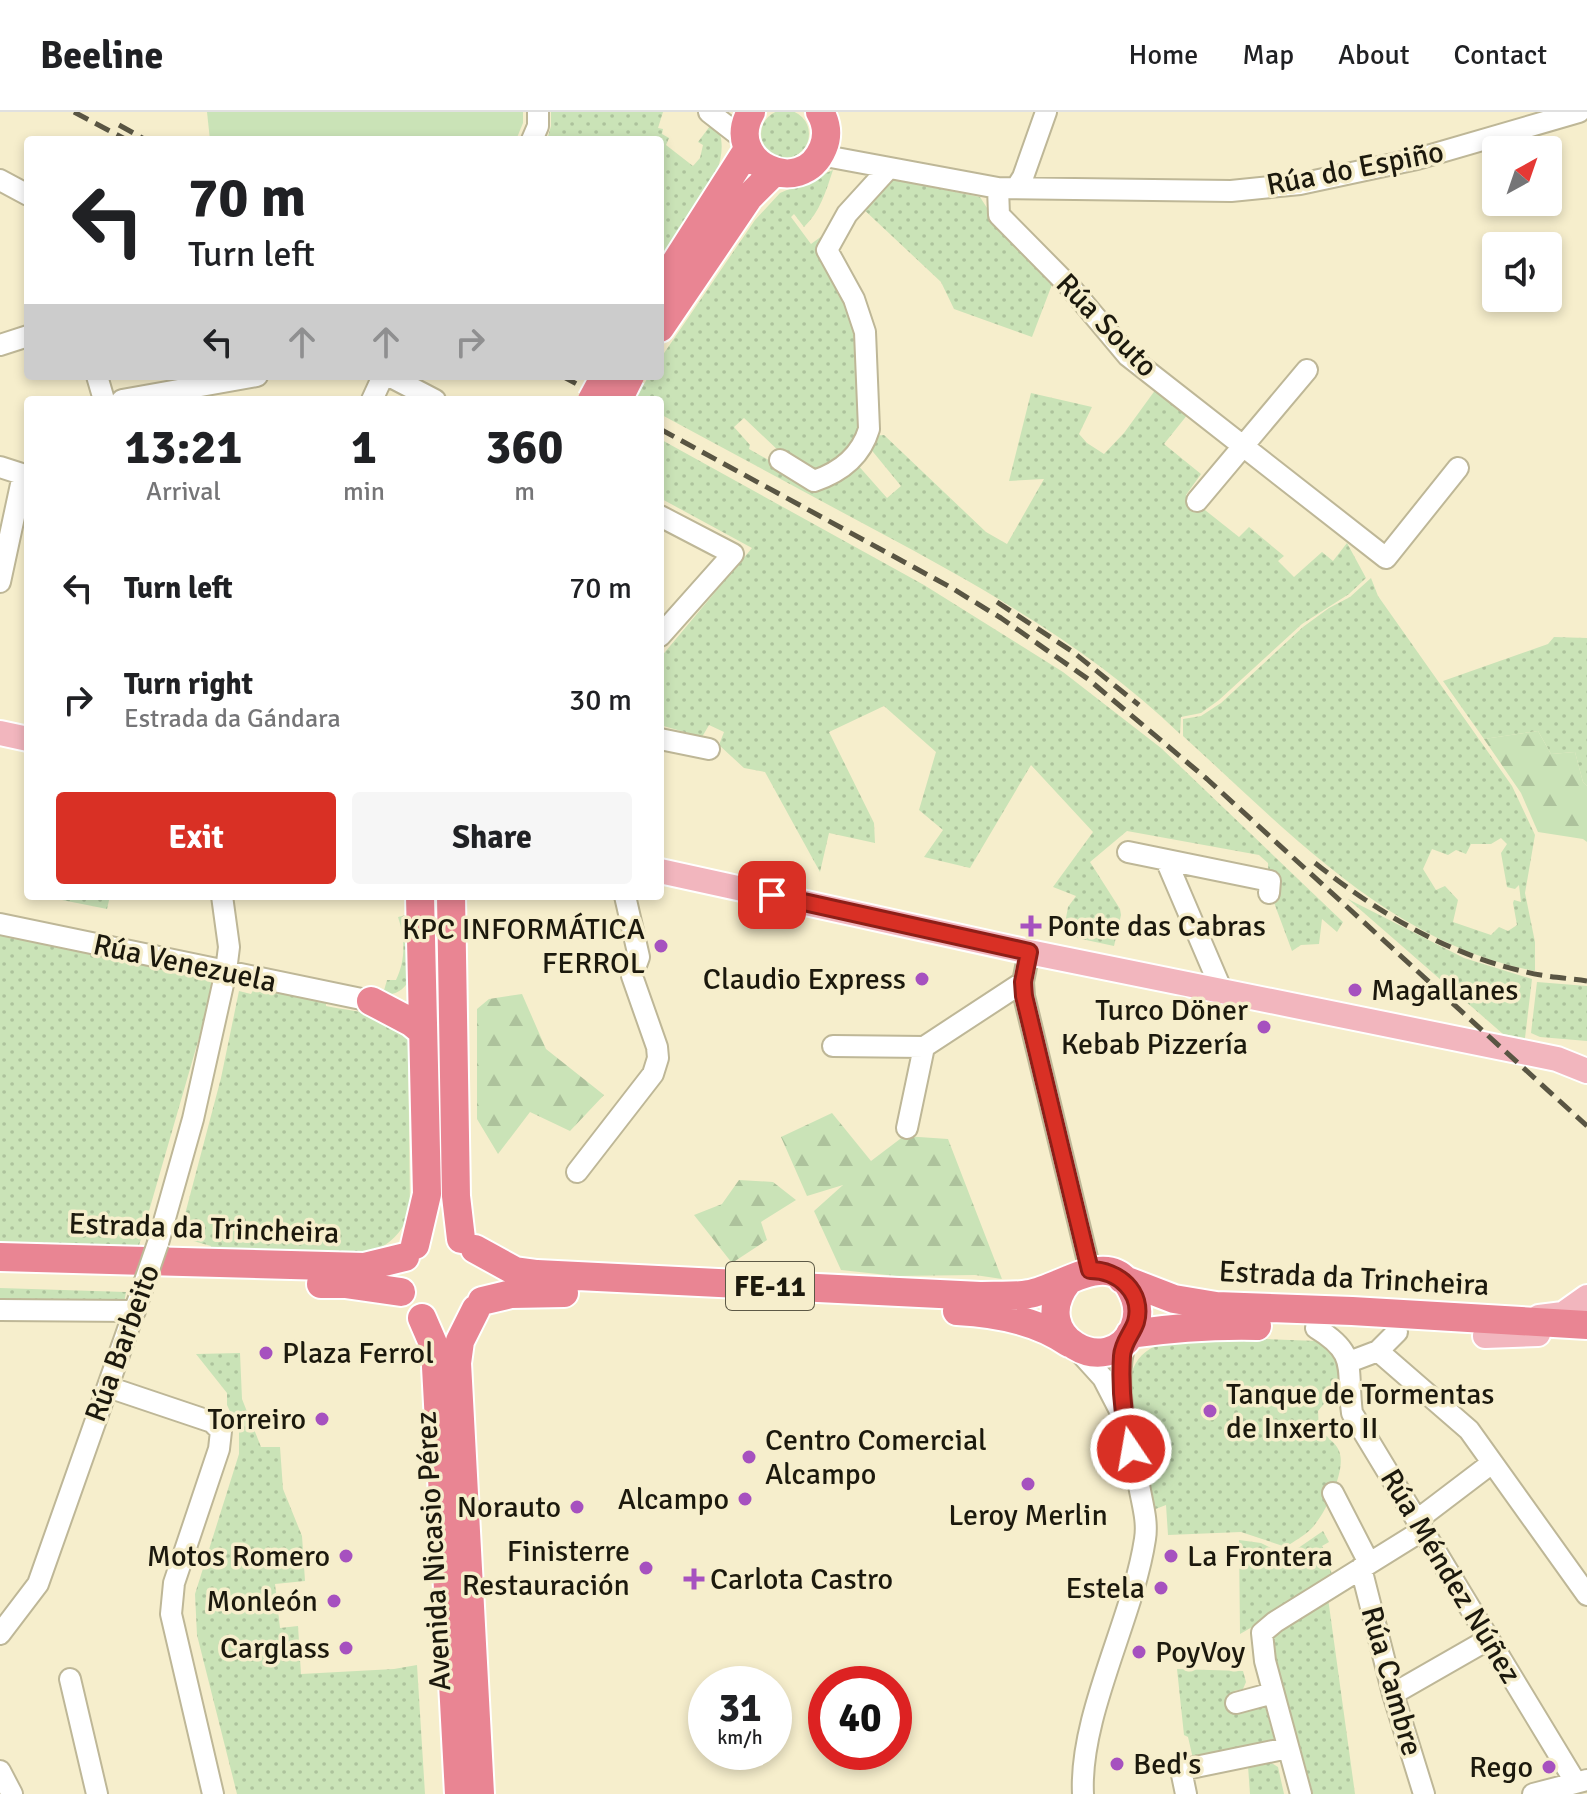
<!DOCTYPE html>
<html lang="en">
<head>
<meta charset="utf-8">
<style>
	body { margin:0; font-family:Signika,sans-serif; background:#f6f6f6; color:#202124; height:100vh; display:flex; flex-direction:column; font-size:30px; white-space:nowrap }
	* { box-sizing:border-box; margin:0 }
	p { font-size:26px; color:#757577 }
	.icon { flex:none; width:44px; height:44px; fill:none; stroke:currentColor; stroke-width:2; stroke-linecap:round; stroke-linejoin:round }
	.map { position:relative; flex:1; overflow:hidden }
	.side { position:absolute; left:24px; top:284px; width:640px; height:504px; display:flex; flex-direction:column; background:#fff; border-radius:8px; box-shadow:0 4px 12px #0003 }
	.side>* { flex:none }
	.banner { position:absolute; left:24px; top:24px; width:640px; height:244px; border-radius:8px; box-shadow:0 4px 12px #0003; background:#fff; color:#202124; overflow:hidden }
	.needle { width:52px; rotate:40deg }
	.controls { position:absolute; left:1482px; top:24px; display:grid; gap:16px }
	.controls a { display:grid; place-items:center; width:80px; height:80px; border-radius:8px; background:#fff; box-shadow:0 4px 12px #0003; font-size:40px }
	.speed { position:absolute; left:688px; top:1554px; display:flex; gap:16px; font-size:40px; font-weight:700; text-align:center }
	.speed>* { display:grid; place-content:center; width:104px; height:104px; border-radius:50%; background:#fff; box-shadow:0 4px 12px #0003; line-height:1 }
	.speed small { font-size:20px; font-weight:400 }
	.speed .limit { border:12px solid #d22; background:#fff; color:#111 }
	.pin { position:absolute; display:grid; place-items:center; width:68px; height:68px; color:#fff; margin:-34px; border-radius:16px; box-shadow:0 4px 12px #0006 }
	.me { position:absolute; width:88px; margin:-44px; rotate:348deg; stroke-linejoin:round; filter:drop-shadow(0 0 6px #0008) }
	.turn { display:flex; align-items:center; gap:28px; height:168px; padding:0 32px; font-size:36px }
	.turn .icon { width:104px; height:104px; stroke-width:2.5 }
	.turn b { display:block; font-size:56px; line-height:68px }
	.lanes { display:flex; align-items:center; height:76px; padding:0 32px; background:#0003; justify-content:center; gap:40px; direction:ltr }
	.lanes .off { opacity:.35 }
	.eta { display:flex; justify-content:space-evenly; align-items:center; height:136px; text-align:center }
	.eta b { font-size:48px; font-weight:800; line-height:56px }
	.primary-button { display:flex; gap:16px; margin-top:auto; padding:16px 32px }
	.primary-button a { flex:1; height:92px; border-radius:8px; background:#d93025; color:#fff; font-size:32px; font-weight:800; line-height:92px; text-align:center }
	.primary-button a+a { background:#f6f6f6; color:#202124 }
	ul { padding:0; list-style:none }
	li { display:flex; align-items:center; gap:24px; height:112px; padding:0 32px }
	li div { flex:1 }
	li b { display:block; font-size:30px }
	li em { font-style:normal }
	header { display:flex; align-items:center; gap:48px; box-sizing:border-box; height:112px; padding:0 40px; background:#fff; border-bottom:2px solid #e0e0e0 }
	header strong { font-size:38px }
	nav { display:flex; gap:44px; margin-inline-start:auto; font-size:28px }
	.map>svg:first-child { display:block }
	.green { fill:url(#green-dots); fill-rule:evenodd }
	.forest { fill:url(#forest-firs) }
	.pitch { fill:#cae3b7 }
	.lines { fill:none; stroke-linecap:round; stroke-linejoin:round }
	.minor-casing { stroke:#beb797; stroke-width:24 }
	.major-casing { stroke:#fff; stroke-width:28 }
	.highway-casing { stroke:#fff; stroke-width:32 }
	.minor { stroke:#fff; stroke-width:20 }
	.major { stroke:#f2b6be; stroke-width:24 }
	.highway { stroke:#e98593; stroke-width:28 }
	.rail { stroke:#595543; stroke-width:5; stroke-dasharray:16 8; stroke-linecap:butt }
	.minor-bridge-casing { stroke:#beb797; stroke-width:24; stroke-linecap:butt }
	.highway-bridge-casing { stroke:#fff; stroke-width:32; stroke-linecap:butt }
	.minor-bridge { stroke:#fff; stroke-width:20 }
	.highway-bridge { stroke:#e98593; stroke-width:28 }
	.route-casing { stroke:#8d1f18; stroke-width:20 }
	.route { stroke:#d93025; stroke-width:14 }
	.poi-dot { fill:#a651bf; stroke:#f6eecc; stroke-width:3 }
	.labels { text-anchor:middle; stroke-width:7; stroke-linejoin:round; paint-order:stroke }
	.shield { fill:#f6eecc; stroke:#5d5946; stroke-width:2 }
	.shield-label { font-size:28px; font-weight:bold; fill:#1c190d }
	.street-label { font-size:30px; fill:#1c190d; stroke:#f6eecc }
	.poi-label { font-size:30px; fill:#1c190d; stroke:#f6eecc; text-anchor:end }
</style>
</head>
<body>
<header>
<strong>Beeline</strong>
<nav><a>Home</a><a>Map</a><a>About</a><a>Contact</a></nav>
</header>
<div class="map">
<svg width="1587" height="1682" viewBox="0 0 1587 1682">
	<defs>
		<pattern id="green-dots" width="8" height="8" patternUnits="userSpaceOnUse" patternTransform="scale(2)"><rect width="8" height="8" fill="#cae3b7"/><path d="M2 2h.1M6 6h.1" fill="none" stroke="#adc29c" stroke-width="1.8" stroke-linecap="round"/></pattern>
		<pattern id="forest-firs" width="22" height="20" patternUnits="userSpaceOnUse" patternTransform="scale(2)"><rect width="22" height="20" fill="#cae3b7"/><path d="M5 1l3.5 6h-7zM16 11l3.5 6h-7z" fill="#adc29c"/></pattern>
	</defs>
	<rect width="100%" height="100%" fill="#f6eecc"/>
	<path class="green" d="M761 22a24 24 0 1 1 48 0a24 24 0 1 1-48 0Z
		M551,0H663L658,16L663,17L662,22L669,26L666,33L693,54L700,46L703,33L698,30L713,10C745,45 680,125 660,156V28H547L551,14Z
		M833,58C826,79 820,100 804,115L794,102L791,105L811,132L826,121L857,212L863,317L857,334L815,366L782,342L744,306L734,315L750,333L749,337L813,373L856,351L887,386L901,374L869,335L873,324L884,323L986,420L1007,432L1044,367L1009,369L1031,281L1092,295L1079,322L1087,331L1104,342L1124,321L1156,277L1188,302L1164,332L1201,362L1186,383L1239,425L1249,415L1284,444L1278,449L1294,465L1322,440L1333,449L1347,431L1366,466L1349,482L1302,512L1219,588L1201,601L1181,605L1180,622C1092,537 987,478 879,420C806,381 733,341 660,302V288H634L649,264H660V247L755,108L780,81Z
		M888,66L980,85L996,110L1053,170L1032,225L954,197L941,170L859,93Z
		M660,327L924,473L1063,560L1161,636L1343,810L1337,820L1322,807L1319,832L1301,833L1292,839L1269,777L1268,751L1259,743L1127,719L1090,750L1120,797L1121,803L1114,834L1063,823L1068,795L1076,784L1053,775L1093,720L1031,653L970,756L924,745L943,718L919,698L936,640L884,594L829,620L874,711L875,731L829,721L820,760L765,660L744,656L719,633L724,620L709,613L702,625L660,613V546L752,436L660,386Z
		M1371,466L1378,484L1512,674L1535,723L1525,781L1535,830V859C1391,832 1287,718 1183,624V607L1201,604L1221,591L1303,515L1329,496L1350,485ZM1501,726L1507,732L1501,741L1507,775L1515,777L1519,773L1521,790L1514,788L1513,791L1517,813L1508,819L1499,815L1491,823L1453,810L1458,788L1445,774L1436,778L1423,757L1432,737L1448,743L1456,738L1466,742L1471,732H1491Z
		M1554,525L1587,526V674L1583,670L1575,640L1551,642L1538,619L1484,627L1443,569L1548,532Z
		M58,784H110L107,797L57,787Z
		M1348,787L1464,846L1532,867L1525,926L1503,922Z
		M410,802L412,864C405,876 398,884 383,882L387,868H396C406,848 405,825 398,805Z
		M0,821L216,867L138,1137L0,1134Z
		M1537,870L1587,874V929L1540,925L1531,921Z
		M255,875L326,891V894C353,900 396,900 408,929L410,1098C403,1121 390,1133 367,1142L210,1140L211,1134L179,1125L221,966L239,879L251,882Z
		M0,1176L126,1180L124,1191L0,1188Z
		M1190,1224L1317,1229C1335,1239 1339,1255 1344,1273L1336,1277L1318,1299L1319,1319C1327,1324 1338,1332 1340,1342C1345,1361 1325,1403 1311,1417C1304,1424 1294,1429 1286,1435L1241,1420L1168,1423L1166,1393L1153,1398L1129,1283C1129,1239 1153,1232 1190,1224Z
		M240,1241L242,1287L261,1335H280L283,1377L302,1424L305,1469L275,1472L280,1516L298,1514L301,1562L394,1557L417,1553L425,1682H237L197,1523L195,1482L239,1342V1319L227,1293V1281L196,1242Z
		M1323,1419L1329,1430L1322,1434L1326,1440L1332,1438L1334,1441L1326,1445L1334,1468L1240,1522L1239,1428L1261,1431L1279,1440L1291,1441Z
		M1328,1486L1355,1682H1313L1271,1529L1275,1520Z
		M1177,1557L1243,1559L1246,1570L1243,1577L1234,1579L1237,1594L1265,1593L1274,1627L1273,1630L1194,1651L1188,1625L1184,1623Z
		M1270,1650L1278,1655L1284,1682H1250L1248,1654Z"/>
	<path class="forest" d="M1538,619L1551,642L1575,640L1583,670L1587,674V730L1583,727L1538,720L1521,681L1484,627Z
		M522,882L546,937L604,983L570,1019L530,1000L498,1042L477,1007V897L489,887Z
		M832,1001L871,1049L904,1024L948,1027L1002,1167L975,1163L896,1164L841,1158L814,1099L843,1073L807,1084L781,1025Z
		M739,1068L773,1070L796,1088L761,1110L767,1128L732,1151L694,1103L722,1092Z"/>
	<path class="pitch" d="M207,0H523V11L516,28H210Z"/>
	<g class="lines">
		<g class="minor-casing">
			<path id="minor" d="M709,0L745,28
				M532,28L538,14V0
				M820,43L998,76L1231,79L1300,72L1417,47L1579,0
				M0,68L28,83
				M998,76L999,103L1071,176L1128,244L1386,446L1458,356
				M1016,76L1023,65L1046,0
				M0,233L28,224
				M97,264L104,288
				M389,264L435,288
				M122,288L257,264
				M372,288L383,264
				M780,348L814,369C841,360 861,344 869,317L865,220L854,187L827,138L847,102L888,57
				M0,355L28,364
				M1197,389L1307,258
				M660,404L733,442L660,524
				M0,470L23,363
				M660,627L709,637
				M1128,740L1270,769L1269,781
				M1166,748L1222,879
				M0,812L371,889
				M1029,840L1023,870L1024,884L1090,1158
				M833,934L924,935L1023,870
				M907,1016L924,935
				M577,1060L653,962L658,946L657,935L632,864L639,845L625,784
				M158,1131L193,1007L226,859L229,835L222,784
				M0,1198L135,1199
				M1316,1216C1359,1242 1346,1256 1352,1301L1576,1671
				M1074,1234L1103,1266L1120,1299
				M1378,1239L1469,1318L1587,1483
				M1349,1250L1378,1239L1397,1220
				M108,1275L212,1310L221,1319L219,1337L174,1471L171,1502L213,1682
				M1333,1381L1369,1451
				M1417,1408L1492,1351
				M1361,1456L1393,1582L1424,1682
				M0,1522L38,1472L139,1186
				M70,1567L97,1682
				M1393,1582L1489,1527
				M1236,1591L1273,1581
				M0,1659L12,1682
				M1083,1682C1079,1603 1133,1507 1145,1427C1148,1409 1142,1391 1139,1373C1129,1327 1111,1275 1126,1228
				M1186,1682L1181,1658L1288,1636
				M1301,1682L1265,1549L1262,1521L1275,1510L1423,1418
				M1533,1682L1587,1668"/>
		</g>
		<g class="major-casing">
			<path id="major" d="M0,621L28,627
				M660,759L1029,840L1557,947L1587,959
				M1539,1205L1563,1202L1587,1185
				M1485,1224L1538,1222"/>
		</g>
		<g class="highway-casing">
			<path id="highway" d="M751,0C722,50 801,89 823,36C828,24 827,12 820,0
				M660,175L748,37
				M660,216L749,85L774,60
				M451,784L456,1084L461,1127
				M371,889L411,910L422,919
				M415,1133L427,1082L420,784
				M475,1137L515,1159L537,1162L980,1184C996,1183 1014,1185 1029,1182C1063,1177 1115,1130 1135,1186C1138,1195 1138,1206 1134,1216C1109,1271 1024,1224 1068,1169
				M0,1145L364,1155L405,1145
				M1122,1167L1174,1187L1216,1194L1352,1199L1587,1213
				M321,1172H345L401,1180
				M482,1189L511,1182L564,1181
				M476,1197L460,1229L457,1251L480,1682
				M957,1199C996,1201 1037,1208 1069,1231
				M422,1206L435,1236L459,1682
				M1130,1222C1173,1216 1214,1213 1257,1214"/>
		</g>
		<use href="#minor" class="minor"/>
		<use href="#major" class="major"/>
		<use href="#highway" class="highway"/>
		<path class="rail" d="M74,0L127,28
			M119,13L146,28
			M562,264L606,288
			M597,272L627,288
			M660,317L950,475L1001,506L1088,567L1207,667L1587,1014
			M997,490L1073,540L1139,593
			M1315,751C1378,801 1447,842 1526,860C1546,865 1567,866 1587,869"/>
		<g class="minor-bridge-casing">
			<path id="minor-bridge" d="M139,1186L158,1131"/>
		</g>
		<g class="highway-bridge-casing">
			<path id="highway-bridge" d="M592,288L605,264
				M618,288L630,264"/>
		</g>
		<use href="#minor-bridge" class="minor-bridge"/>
		<use href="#highway-bridge" class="highway-bridge"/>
	</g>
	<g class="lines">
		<g class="route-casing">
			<path id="route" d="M772,783L1029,840L1023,870L1024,884L1090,1158C1118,1158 1144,1180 1136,1210C1132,1222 1123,1230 1122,1244C1120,1276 1123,1306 1131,1337"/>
		</g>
		<use href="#route" class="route"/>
	</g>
	<g class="poi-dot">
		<path d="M1027 802h8v8h8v8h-8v8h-8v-8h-8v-8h8z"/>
		<circle cx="661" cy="834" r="8"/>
		<circle cx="922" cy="867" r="8"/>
		<circle cx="1355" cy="878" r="8"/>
		<circle cx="1264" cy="915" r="8"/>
		<circle cx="266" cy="1241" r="8"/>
		<circle cx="1210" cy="1299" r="8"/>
		<circle cx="322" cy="1307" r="8"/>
		<circle cx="749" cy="1345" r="8"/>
		<circle cx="1028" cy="1372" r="8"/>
		<circle cx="745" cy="1387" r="8"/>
		<circle cx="577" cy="1395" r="8"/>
		<circle cx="346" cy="1444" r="8"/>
		<circle cx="1171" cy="1444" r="8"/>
		<circle cx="646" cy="1456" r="8"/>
		<path d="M690 1455h8v8h8v8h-8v8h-8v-8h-8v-8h8z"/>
		<circle cx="1161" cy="1476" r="8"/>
		<circle cx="334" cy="1489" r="8"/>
		<circle cx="346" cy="1536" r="8"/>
		<circle cx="1139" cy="1540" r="8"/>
		<circle cx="1117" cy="1652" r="8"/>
		<circle cx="1549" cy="1655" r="8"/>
	</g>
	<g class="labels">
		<rect class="shield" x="726" y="1150" width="88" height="48" rx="6"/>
		<g class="shield-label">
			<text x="770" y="1184">FE-11</text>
		</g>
		<g class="street-label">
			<text transform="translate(1355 56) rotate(-11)" y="10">Rúa do Espiño</text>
			<text transform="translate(1107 213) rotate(46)" y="10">Rúa Souto</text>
			<text transform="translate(185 851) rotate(12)" y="10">Rúa Venezuela</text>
			<text transform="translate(204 1116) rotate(2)" y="10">Estrada da Trincheira</text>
			<text transform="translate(1354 1166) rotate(3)" y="10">Estrada da Trincheira</text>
			<text transform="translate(122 1231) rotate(-70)" y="10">Rúa Barbeito</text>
			<text transform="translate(433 1439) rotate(-93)" y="10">Avenida Nicasio Pérez</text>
			<text transform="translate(1451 1464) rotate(59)" y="10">Rúa Méndez Núñez</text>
			<text transform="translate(1392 1569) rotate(74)" y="10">Rúa Cambre</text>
		</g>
		<g class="poi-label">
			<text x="1047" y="824" text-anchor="start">Ponte das Cabras</text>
			<text x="645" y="827">KPC INFORMÁTICA<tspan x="645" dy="34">FERROL</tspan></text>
			<text x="906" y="877">Claudio Express</text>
			<text x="1371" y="888" text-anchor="start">Magallanes</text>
			<text x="1248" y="908">Turco Döner<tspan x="1248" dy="34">Kebab Pizzería</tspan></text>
			<text x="282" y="1251" text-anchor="start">Plaza Ferrol</text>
			<text x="1226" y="1292" text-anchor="start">Tanque de Tormentas<tspan x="1226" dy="34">de Inxerto II</tspan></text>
			<text x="306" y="1317">Torreiro</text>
			<text x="765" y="1338" text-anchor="start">Centro Comercial<tspan x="765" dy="34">Alcampo</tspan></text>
			<text x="729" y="1397">Alcampo</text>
			<text x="561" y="1405">Norauto</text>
			<text x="1028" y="1413" text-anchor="middle">Leroy Merlin</text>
			<text x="630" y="1449">Finisterre<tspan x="630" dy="34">Restauración</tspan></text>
			<text x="330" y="1454">Motos Romero</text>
			<text x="1187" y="1454" text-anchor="start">La Frontera</text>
			<text x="710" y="1477" text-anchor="start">Carlota Castro</text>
			<text x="1145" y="1486">Estela</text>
			<text x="318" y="1499">Monleón</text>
			<text x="330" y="1546">Carglass</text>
			<text x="1155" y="1550" text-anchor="start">PoyVoy</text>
			<text x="1133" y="1662" text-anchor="start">Bed's</text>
			<text x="1533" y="1665">Rego</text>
		</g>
	</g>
</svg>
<div class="controls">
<a><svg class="needle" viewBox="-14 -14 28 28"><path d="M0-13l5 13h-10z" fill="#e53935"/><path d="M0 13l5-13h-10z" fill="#757577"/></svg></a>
<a><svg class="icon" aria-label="sound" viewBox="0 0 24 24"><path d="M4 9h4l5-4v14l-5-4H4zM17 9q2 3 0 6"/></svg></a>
</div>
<div class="speed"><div>31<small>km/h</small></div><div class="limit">40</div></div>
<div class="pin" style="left:772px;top:783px;background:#d93025"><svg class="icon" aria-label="arrive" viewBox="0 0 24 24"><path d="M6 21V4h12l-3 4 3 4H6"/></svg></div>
<svg class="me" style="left:1131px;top:1337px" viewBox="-20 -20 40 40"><circle r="17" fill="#d93025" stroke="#fff" stroke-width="3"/><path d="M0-11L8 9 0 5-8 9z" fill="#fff"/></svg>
<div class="banner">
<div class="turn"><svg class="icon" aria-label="left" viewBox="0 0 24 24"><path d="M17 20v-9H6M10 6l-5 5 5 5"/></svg><div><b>70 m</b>Turn left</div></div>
<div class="lanes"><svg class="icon" aria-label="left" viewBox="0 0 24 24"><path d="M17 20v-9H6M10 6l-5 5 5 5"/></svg><svg class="icon off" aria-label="ahead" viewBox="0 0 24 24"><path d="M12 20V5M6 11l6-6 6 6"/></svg><svg class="icon off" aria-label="ahead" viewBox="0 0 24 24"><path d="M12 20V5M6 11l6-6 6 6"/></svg><svg class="icon off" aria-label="right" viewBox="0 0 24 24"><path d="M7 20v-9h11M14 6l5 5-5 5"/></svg></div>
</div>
<section class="side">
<div class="eta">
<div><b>13:21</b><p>Arrival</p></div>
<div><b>1</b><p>min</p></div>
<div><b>360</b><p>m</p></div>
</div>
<ul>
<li><svg class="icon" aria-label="left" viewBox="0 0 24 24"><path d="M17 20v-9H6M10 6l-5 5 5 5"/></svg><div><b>Turn left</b></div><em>70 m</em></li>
<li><svg class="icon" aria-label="right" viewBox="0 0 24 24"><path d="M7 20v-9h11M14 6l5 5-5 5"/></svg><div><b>Turn right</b><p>Estrada da Gándara</p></div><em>30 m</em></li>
</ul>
<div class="primary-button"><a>Exit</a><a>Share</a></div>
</section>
</div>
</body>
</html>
